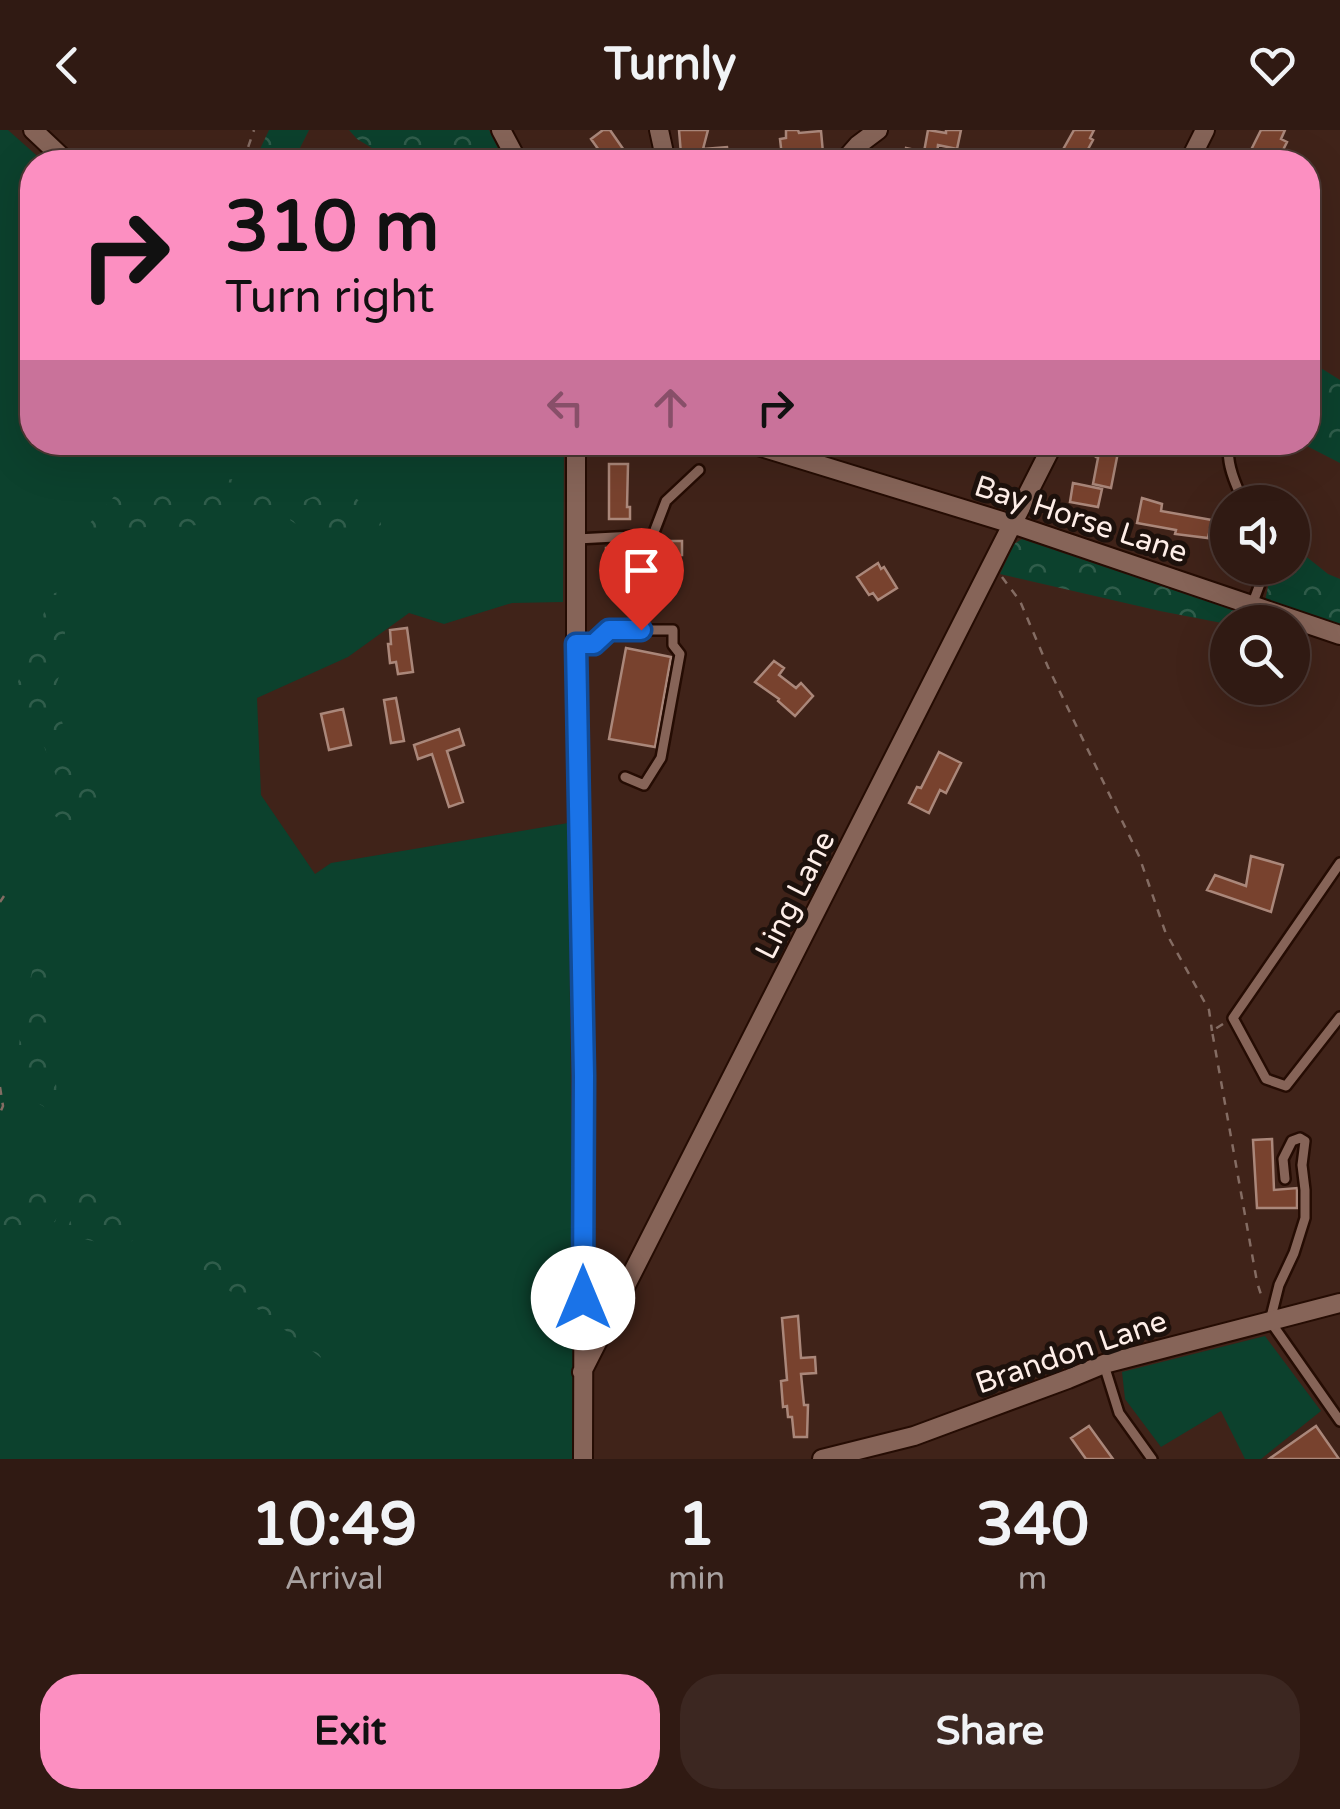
<!DOCTYPE html>
<html lang="en">
<head>
<meta charset="utf-8">
<style>
	body { margin:0; font-family:"Varela Round",sans-serif; background:#3c2721; color:#f1f3f6; height:100vh; display:flex; flex-direction:column; font-size:38px; white-space:nowrap }
	* { box-sizing:border-box; margin:0 }
	p { font-size:32px; color:#a8a1a0 }
	.icon { flex:none; width:55px; height:55px; fill:none; stroke:currentColor; stroke-width:2; stroke-linecap:round; stroke-linejoin:round }
	.map { position:relative; height:1329px; overflow:hidden }
	.details { display:flex; flex-direction:column; background:#301a13; flex:1 }
	.details>* { flex:none }
	.top-card { position:absolute; left:20px; top:20px; width:1300px; height:305px; border-radius:40px; box-shadow:0 10px 40px #0002,0 0 0 2px #4b3833; background:#fc8fc1; color:#111; overflow:hidden }
	.controls { position:absolute; left:1210px; top:355px; display:grid; gap:20px }
	.controls a { display:grid; place-items:center; width:100px; height:100px; border-radius:50%; background:#301a13; box-shadow:0 10px 40px #0002,0 0 0 2px #4b3833; font-size:50px }
	.pin { position:absolute; display:grid; place-items:center; width:85px; height:85px; color:#fff; margin:-102px -42px; border-radius:50% 50% 50% 0; rotate:-45deg; box-shadow:0 0 10px #0007 }
	.pin .icon { rotate:45deg }
	.me { position:absolute; width:110px; margin:-55px; rotate:0deg; stroke-linejoin:round; filter:drop-shadow(0 0 8px #0008) }
	.turn { display:flex; align-items:center; gap:35px; height:210px; padding:0 40px; font-size:45px }
	.turn .icon { width:130px; height:130px; stroke-width:2.5 }
	.turn b { display:block; font-size:70px; line-height:85px }
	.lanes { display:flex; align-items:center; height:95px; padding:0 40px; background:#0003; justify-content:center; gap:50px; direction:ltr }
	.lanes .off { opacity:.35 }
	.eta { display:flex; justify-content:space-evenly; align-items:center; height:170px; text-align:center }
	.eta b { font-size:60px; font-weight:800; line-height:70px }
	.button { display:flex; gap:20px; margin-top:auto; padding:20px 40px }
	.button a { flex:1; height:115px; border-radius:40px; background:#fc8fc1; color:#111; font-size:40px; font-weight:800; line-height:115px; text-align:center }
	.button a+a { background:#3c2721; color:#f1f3f6 }
	header { display:flex; justify-content:space-between; align-items:center; height:130px; padding:0 40px; background:#301a13; font-size:45px; font-weight:800 }
	.map>svg:first-child { display:block }
	.green { fill:#0c412d }
	.forest { fill:url(#forest-crowns) }
	.building { fill:#78422e; stroke:#aa877a; stroke-width:2.5 }
	.lines { fill:none; stroke-linecap:round; stroke-linejoin:round }
	.lane-casing { stroke:#250c03; stroke-width:14 }
	.street-casing { stroke:#250c03; stroke-width:22 }
	.path { stroke:#846c63; stroke-width:2.5; stroke-dasharray:8 8; stroke-linecap:butt }
	.lane { stroke:#866458; stroke-width:9 }
	.street { stroke:#866458; stroke-width:18 }
	.route-casing { stroke:#114b97; stroke-width:25 }
	.route { stroke:#1a73e8; stroke-width:18 }
	.labels { text-anchor:middle; stroke-width:10; stroke-linejoin:round; paint-order:stroke }
	.street-label { font-size:30px; fill:#feeee8; stroke:#1d110c }
</style>
</head>
<body>
<header><svg class="icon" aria-label="back" viewBox="0 0 24 24"><path d="M15 5l-7 7 7 7"/></svg>Turnly<svg class="icon" aria-label="heart" viewBox="0 0 24 24"><path d="M12 20l-8-8c-3-5 5-10 8-4 3-6 11-1 8 4z"/></svg></header>
<div class="map">
<svg width="1340" height="1329" viewBox="0 0 1340 1329">
	<defs>
		<pattern id="forest-crowns" width="20" height="18" patternUnits="userSpaceOnUse" patternTransform="scale(2.5)"><rect width="20" height="18" fill="#0c412d"/><path d="M2 6a3 3 0 1 1 6 0M12 15a3 3 0 1 1 6 0" fill="none" stroke="#305d4b"/></pattern>
	</defs>
	<rect width="100%" height="100%" fill="#402319"/>
	<path class="green" d="M0,0H8L44,32H32V312L564,313L563,472L512,473L444,494L409,483L348,527L257,568L261,665L315,744L331,733L568,693L575,1329H0Z
		M1265,1206L1321,1281L1261,1329H1245L1221,1281L1161,1317L1125,1269L1122,1242Z"/>
	<path class="forest" d="M269,0H309L293,32H254Z
		M349,0H489L505,32H395L357,9Z
		M1308,230L1340,250V333L1301,313L1308,312Z
		M233,349L276,371L267,388L235,386L204,394L181,397L162,393L106,407L94,424L83,434L72,424L88,395L121,359L161,358Z
		M326,361L349,365L379,381L381,395L357,404L309,403L290,390L296,374Z
		M1022,409L1236,481L1269,492H1228L1227,494L1160,481L1000,444L1014,414Z
		M1293,416L1328,444L1340,449V494L1265,471L1272,438H1292Z
		M59,462L65,500L64,531L53,565L70,615L87,644L103,682L99,691L73,700L55,686L57,648L36,597L7,581L51,464Z
		M40,810L51,814L44,871L58,968L46,978C40,974 31,970 27,964C6,930 31,847 40,810Z
		M55,1058L66,1061L55,1092L20,1101L0,1111V1061Z
		M83,1058L128,1083L139,1099L132,1111C108,1116 89,1112 66,1102Z
		M199,1122L248,1150L292,1187L324,1205L344,1220L347,1227L333,1237L251,1174L189,1136Z"/>
	<path class="building" d="M603,0H610L628,26L619,32H589L601,23L591,9Z
		M679,0H708L703,19L727,17L729,32H699L698,23L681,24Z
		M786,0H798L799,3L821,1L823,23L782,27L780,9L786,8Z
		M928,0L946,3V0H961L957,19L938,15L937,24L951,27V32H903L906,18L924,22Z
		M1074,0H1094L1090,8L1093,10L1081,32H1056Z
		M1261,0H1285L1281,9L1287,12L1279,28L1273,25L1269,32H1245Z
		M1101,312H1120L1111,358L1093,354L1098,328L1096,327Z
		M609,334H628L627,377H630V389H609Z
		M1073,353L1102,359L1098,377L1070,372Z
		M1142,368L1162,374L1161,381L1212,390L1208,408L1175,404L1176,400L1137,393Z
		M659,411H682V425L646,426L645,414Z
		M606,418H644L643,447H620V440L606,439Z
		M878,433L881,439L884,437L897,458L878,470L873,463L869,465L857,447Z
		M407,498L413,542L398,544L396,532L390,533L388,514H391L390,500Z
		M626,518L671,527L655,617L609,609Z
		M774,531L784,538L779,545L796,558L801,553L813,566L795,586L778,571L779,569L755,552Z
		M396,568L404,611L391,613L384,570Z
		M343,579L351,615L329,620L321,584Z
		M459,599L464,615L447,621L463,672L449,677L432,624L418,629L414,615Z
		M939,622L961,633L946,663L940,660L929,683L909,673L917,657L921,658Z
		M1251,726L1283,735L1271,782L1207,760L1215,745L1246,756Z
		M1272,1009L1274,1060L1297,1058V1078H1257L1253,1010Z
		M798,1186L801,1228L815,1227L816,1243L801,1244L804,1275H808L807,1307H794L792,1287H788L787,1276L783,1277L781,1251L787,1250L782,1188Z
		M1089,1296L1113,1329H1086L1071,1308Z
		M1316,1296L1339,1329H1269Z"/>
	<g class="lines">
		<g class="lane-casing">
			<path id="lane" d="M1230,312C1224,330 1236,356 1244,372
				M577,409L653,405L666,371L699,340
				M1252,475L1266,438
				M576,513L594,514L609,500H673V515L680,524L661,628L644,655L625,647
				M1340,733L1233,888L1266,949L1286,956L1340,887
				M1285,1049L1283,1029L1292,1011L1300,1008L1305,1011L1302,1035L1305,1060V1088L1294,1123L1279,1155L1270,1191L1340,1291
				M1104,1235L1119,1283L1152,1329"/>
		</g>
		<g class="street-casing">
			<path id="street" d="M33,0L67,32
				M501,0L518,32
				M659,0L666,32
				M843,32L858,15L878,0
				M1189,32L1205,0
				M576,312V513L584,945L583,1329
				M745,312L1015,395L1340,505
				M582,1242L1054,312
				M822,1329L914,1306L1068,1249L1104,1234L1340,1173"/>
		</g>
		<path class="path" d="M243,32L254,0
			M1002,447L1020,471L1048,537L1139,726L1165,801L1209,880L1212,901
			M0,772L4,766
			M1223,894L1212,901L1257,1152L1263,1171
			M0,957L3,976L0,983"/>
		<use href="#lane" class="lane"/>
		<use href="#street" class="street"/>
	</g>
	<g class="lines">
		<g class="route-casing">
			<path id="route" d="M583,1168L584,946L576,514H594L609,500H641"/>
		</g>
		<use href="#route" class="route"/>
	</g>
	<g class="labels">
		<g class="street-label">
			<text transform="translate(1081 389) rotate(18)" y="10">Bay Horse Lane</text>
			<text transform="translate(795 765) rotate(-63)" y="10">Ling Lane</text>
			<text transform="translate(1071 1222) rotate(-19)" y="10">Brandon Lane</text>
		</g>
	</g>
</svg>
<div class="controls">
<a><svg class="icon" aria-label="sound" viewBox="0 0 24 24"><path d="M4 9h4l5-4v14l-5-4H4zM17 9q2 3 0 6"/></svg></a>
<a><svg class="icon" aria-label="search" viewBox="0 0 24 24"><circle cx="10" cy="10" r="6"/><path d="M15 15l6 6"/></svg></a>
</div>
<div class="pin" style="left:641px;top:500px;background:#d93025"><svg class="icon" aria-label="arrive" viewBox="0 0 24 24"><path d="M6 21V4h12l-3 4 3 4H6"/></svg></div>
<svg class="me" style="left:583px;top:1168px" viewBox="-20 -20 40 40"><circle r="19" fill="#fff"/><path d="M0-13L10 11 0 6-10 11z" fill="#1a73e8"/></svg>
<div class="top-card">
<div class="turn"><svg class="icon" aria-label="right" viewBox="0 0 24 24"><path d="M7 20v-9h11M14 6l5 5-5 5"/></svg><div><b>310 m</b>Turn right</div></div>
<div class="lanes"><svg class="icon off" aria-label="left" viewBox="0 0 24 24"><path d="M17 20v-9H6M10 6l-5 5 5 5"/></svg><svg class="icon off" aria-label="ahead" viewBox="0 0 24 24"><path d="M12 20V5M6 11l6-6 6 6"/></svg><svg class="icon" aria-label="right" viewBox="0 0 24 24"><path d="M7 20v-9h11M14 6l5 5-5 5"/></svg></div>
</div>
</div>
<section class="details">
<div class="eta">
<div><b>10:49</b><p>Arrival</p></div>
<div><b>1</b><p>min</p></div>
<div><b>340</b><p>m</p></div>
</div>
<div class="button"><a>Exit</a><a>Share</a></div>
</section>
</body>
</html>
